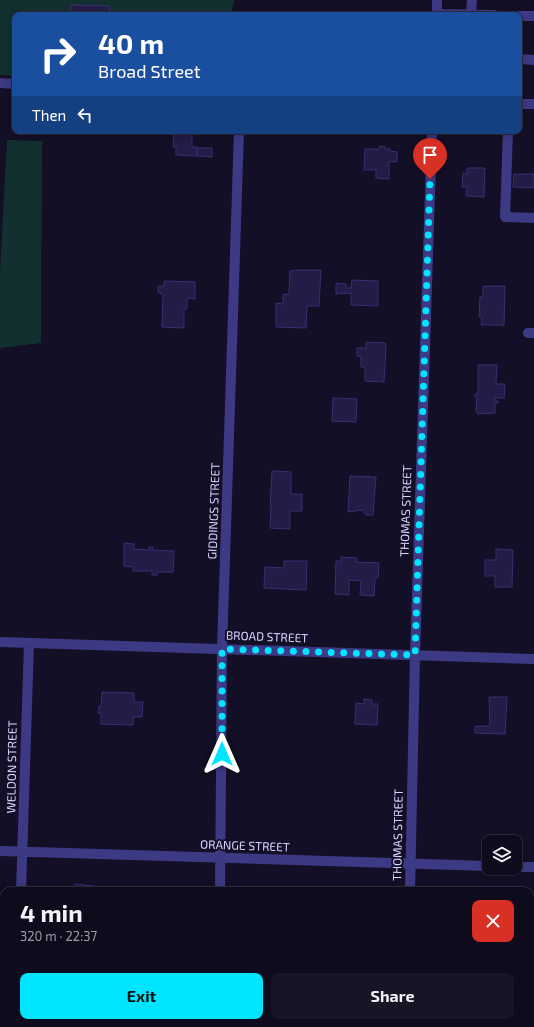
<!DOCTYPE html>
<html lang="en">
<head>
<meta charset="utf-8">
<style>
	body { margin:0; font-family:"Exo 2",sans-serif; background:#171425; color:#f1f3f6; height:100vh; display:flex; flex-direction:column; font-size:15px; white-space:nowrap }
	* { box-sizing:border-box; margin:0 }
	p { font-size:13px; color:#9b9ba3 }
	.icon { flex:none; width:22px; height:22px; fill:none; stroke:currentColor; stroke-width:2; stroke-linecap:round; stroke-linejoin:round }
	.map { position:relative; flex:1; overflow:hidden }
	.drawer { position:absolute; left:0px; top:887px; width:534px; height:140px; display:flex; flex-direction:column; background:#0e0b1c; border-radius:12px 12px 0 0; box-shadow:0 2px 10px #0003,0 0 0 1px #2e2b3b }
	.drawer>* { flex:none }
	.top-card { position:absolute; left:12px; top:12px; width:510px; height:122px; border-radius:8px; box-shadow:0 2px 10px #0003,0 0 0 1px #2e2b3b; background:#1a4fa0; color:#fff; overflow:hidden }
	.controls { position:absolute; left:482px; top:835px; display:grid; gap:8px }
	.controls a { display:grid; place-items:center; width:40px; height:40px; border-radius:8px; background:#0e0b1c; box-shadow:0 2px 10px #0003,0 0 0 1px #2e2b3b; font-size:20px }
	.pin { position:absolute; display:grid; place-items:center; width:34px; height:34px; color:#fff; margin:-41px -17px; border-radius:50% 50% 50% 0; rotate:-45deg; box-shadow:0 0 4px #0007 }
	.pin .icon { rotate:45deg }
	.me { position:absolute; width:44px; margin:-22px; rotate:0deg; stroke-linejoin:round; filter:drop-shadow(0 0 3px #0008) }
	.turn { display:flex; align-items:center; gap:14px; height:84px; padding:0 20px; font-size:18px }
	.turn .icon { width:52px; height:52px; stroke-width:2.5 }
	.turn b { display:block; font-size:28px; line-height:34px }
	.then { display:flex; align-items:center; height:38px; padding:0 20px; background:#0003; gap:8px; font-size:15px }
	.round { display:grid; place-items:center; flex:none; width:42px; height:42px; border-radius:8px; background:#171425 }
	.headline { display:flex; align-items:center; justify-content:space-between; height:68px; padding:0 20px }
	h1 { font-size:24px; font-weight:700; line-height:30px }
	.action { display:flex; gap:8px; margin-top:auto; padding:8px 20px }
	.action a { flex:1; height:46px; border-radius:8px; background:#00e5ff; color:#111; font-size:16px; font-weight:700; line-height:46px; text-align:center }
	.action a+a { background:#171425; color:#f1f3f6 }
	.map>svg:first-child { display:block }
	.green { fill:#12302f }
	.building { fill:#241b47; stroke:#3b2d73 }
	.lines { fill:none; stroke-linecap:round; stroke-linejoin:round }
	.minor { stroke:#3d3a85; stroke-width:10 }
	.major { stroke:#c25bff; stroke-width:10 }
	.route { stroke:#00e5ff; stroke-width:7; stroke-dasharray:0 12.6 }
	.labels { text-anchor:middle; stroke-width:4; stroke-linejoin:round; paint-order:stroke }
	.street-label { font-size:12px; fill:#d9d4ff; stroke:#130f26 }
</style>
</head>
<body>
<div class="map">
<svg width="534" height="1027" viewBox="0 0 534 1027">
	<rect width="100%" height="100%" fill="#130f26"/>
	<path class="green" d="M0,0H234L231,15H15V76L0,75Z
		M7,140L42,141L41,343L0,348V272Z"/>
	<path class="building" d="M71,5L109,6V15H71Z
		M178,131H198V134H192V147H197V156L176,155V147H173L174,134H178Z
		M380,146L385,147V149H390V151L397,152V162H389V179L376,178V170H364L365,149H379Z
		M197,148H212V157L197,156Z
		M467,168H485L484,197L466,196L467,187H462L463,173L467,174Z
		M514,174H534V188L513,187Z
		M297,270H321L319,306H307L306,328L276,327V303L283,304V294H289L290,271Z
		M352,280L378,281V306L351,305V293L336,294V283L346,284V288H351Z
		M164,281L195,282V299L187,298V309H184V328L162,327L163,295L158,292V286H164Z
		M483,286H505L504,325H481L482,317H479L480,297L483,296Z
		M366,342L385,343L386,349L384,382L365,381V367H361V357L357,356V348H366Z
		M478,365H497L496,384H505L504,398H495V401H498V403H495V413L478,414L476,412L477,397H475V394H478Z
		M333,398L357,399L356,422L332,421Z
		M272,471L291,472V494H302V511H290V529L270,528L271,506H270Z
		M350,476L376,477L373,515H366L362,510L348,512Z
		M124,543L134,544V549L149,550V547H153V550L174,551L173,572H157V575H152V571H133V567L124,566Z
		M496,549L513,550L512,587H495V576H485V560H496Z
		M341,557L357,558V562L379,563L378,578H375L374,596L360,595L361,581L349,580V595L335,594L336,561H341Z
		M284,561H307L306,590L264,588L265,567L284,568Z
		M102,692L134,693V702H143L142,717H134L133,725L101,724V713H98L99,706H101Z
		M489,697H507L505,734L475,733V726H490Z
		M364,699L372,700V704H378L377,725L355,724L356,703L364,704Z
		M75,884L120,889V888L147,891H74Z"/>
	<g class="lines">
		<path class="minor" d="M437,14L494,15
			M471,14L472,0
			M437,15V0
			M519,16H534
			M519,59L534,60
			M0,83L15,84
			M519,104H534
			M508,131L505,217L534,218
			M528,333H534
			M0,642L534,659
			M0,851L489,866
			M515,867H534
			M21,891L29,643
			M220,891L222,649L239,131
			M410,891L415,655L432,131
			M214,1027V1023
			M405,1027V1023"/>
		<path class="major" d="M0,994L4,997
			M60,1023L70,1027"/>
	</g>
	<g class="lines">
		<path class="route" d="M222,754V649L415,655L430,179"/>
	</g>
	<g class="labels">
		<g class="street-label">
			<text transform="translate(214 511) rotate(-88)" y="4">GIDDINGS STREET</text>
			<text transform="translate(406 511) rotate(-88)" y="4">THOMAS STREET</text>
			<text transform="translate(267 637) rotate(2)" y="4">BROAD STREET</text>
			<text transform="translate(12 767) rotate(-89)" y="4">WELDON STREET</text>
			<text transform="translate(398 835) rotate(-89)" y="4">THOMAS STREET</text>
			<text transform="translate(245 846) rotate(2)" y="4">ORANGE STREET</text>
		</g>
	</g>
</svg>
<div class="controls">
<a><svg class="icon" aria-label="layers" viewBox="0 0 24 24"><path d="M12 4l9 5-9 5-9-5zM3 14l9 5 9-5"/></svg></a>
</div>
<div class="pin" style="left:430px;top:179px;background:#d93025"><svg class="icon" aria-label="arrive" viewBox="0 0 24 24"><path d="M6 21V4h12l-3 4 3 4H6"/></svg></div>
<svg class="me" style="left:222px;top:754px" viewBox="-20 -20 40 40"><path d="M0-17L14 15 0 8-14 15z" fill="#00e5ff" stroke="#fff" stroke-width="4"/></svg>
<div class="top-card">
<div class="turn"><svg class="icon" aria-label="right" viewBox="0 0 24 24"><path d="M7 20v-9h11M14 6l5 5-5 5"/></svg><div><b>40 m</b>Broad Street</div></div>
<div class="then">Then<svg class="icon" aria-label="left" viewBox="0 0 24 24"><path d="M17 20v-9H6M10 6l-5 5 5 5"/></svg></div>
</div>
<section class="drawer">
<div class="headline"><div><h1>4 min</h1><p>320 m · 22:37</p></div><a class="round" style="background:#d93025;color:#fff"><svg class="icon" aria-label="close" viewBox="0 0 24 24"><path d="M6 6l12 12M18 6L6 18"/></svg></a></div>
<div class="action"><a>Exit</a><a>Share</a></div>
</section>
</div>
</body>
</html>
